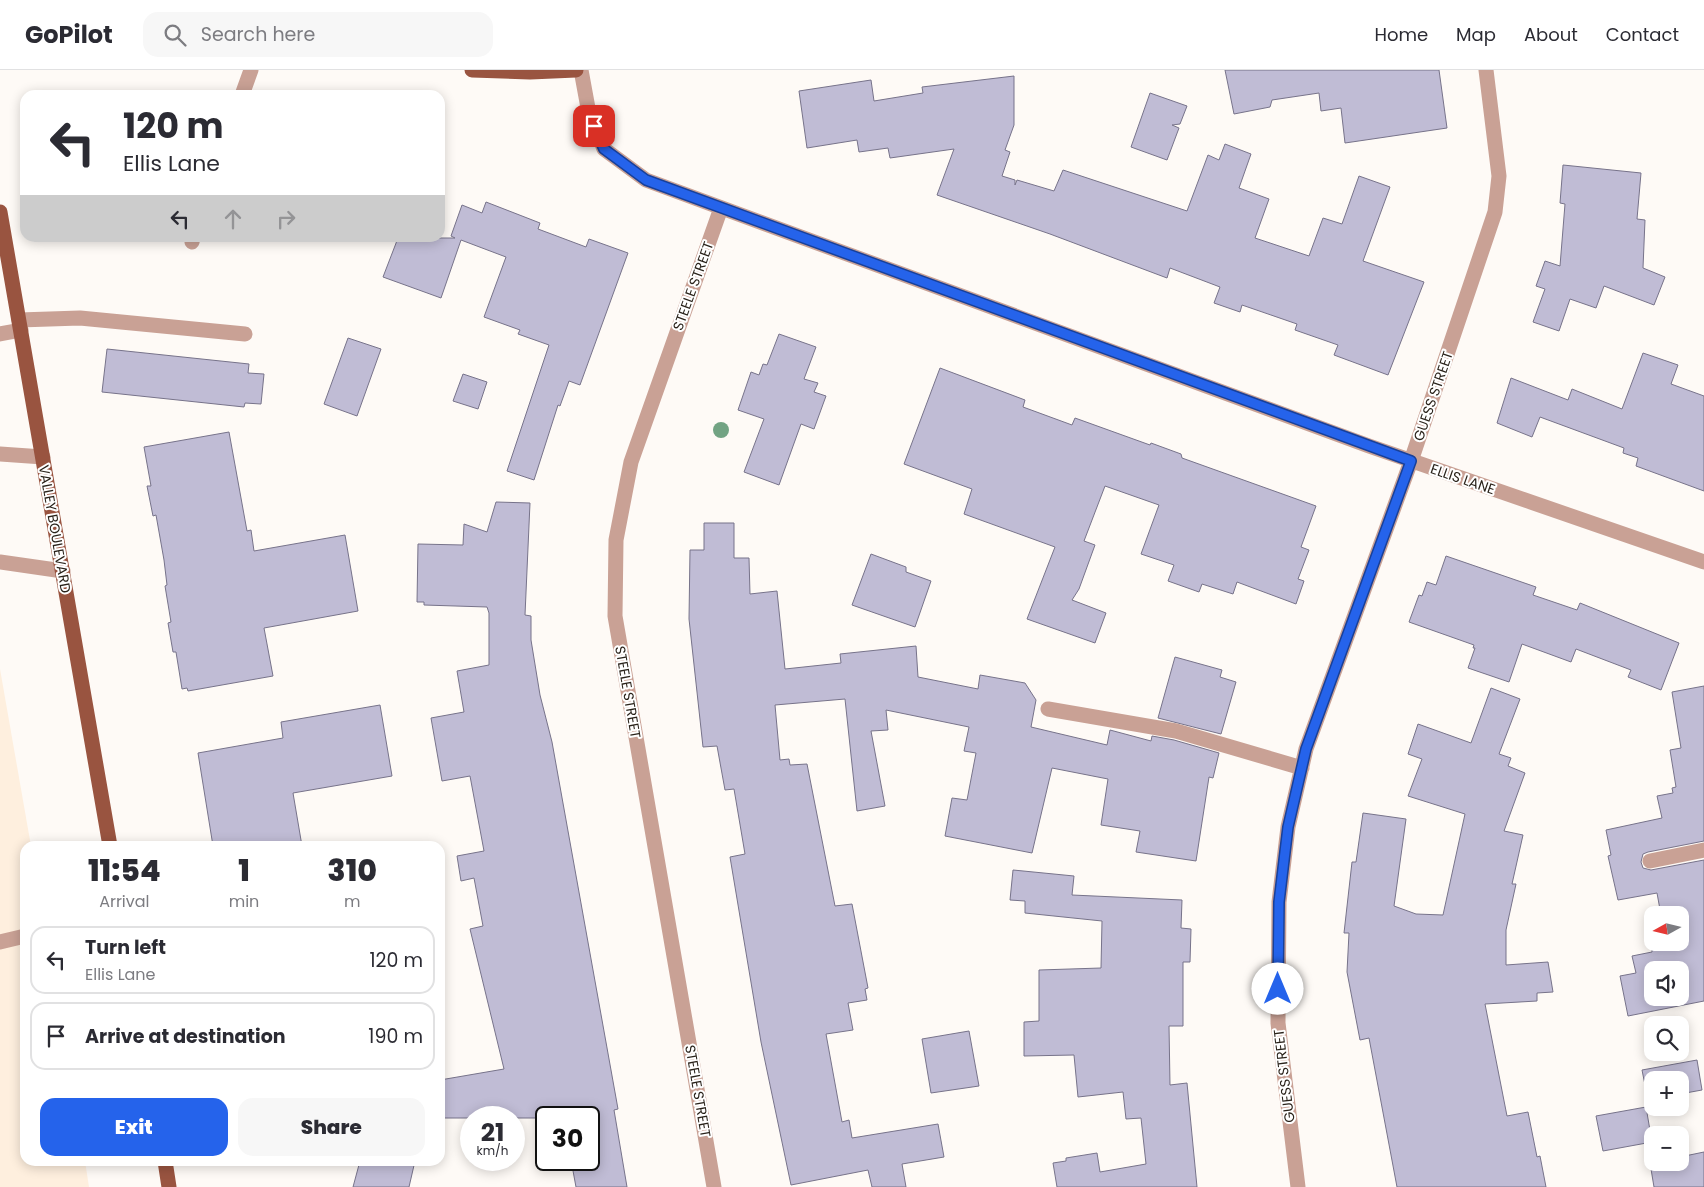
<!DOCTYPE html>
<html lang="en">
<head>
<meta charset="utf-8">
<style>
	body { margin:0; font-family:Poppins,sans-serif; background:#f7f7f7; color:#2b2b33; height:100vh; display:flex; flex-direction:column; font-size:19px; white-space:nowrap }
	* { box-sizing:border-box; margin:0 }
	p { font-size:16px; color:#7c7c81 }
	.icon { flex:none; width:28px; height:28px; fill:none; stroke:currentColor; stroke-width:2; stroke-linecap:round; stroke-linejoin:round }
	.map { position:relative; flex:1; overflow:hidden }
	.side { position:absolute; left:20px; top:771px; width:425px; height:325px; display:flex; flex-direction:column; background:#fff; border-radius:15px; box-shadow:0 2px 12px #0003 }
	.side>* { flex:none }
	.top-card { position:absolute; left:20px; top:20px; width:425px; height:152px; border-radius:15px; box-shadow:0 2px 12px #0003; background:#fff; color:#2b2b33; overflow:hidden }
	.needle { width:32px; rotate:262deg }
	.controls { position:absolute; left:1644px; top:836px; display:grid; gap:10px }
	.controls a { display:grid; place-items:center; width:45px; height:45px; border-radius:10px; background:#fff; box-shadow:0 2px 12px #0003; font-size:25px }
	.speed { position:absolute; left:460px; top:1036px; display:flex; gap:10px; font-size:25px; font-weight:700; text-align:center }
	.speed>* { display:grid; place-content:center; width:65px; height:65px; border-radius:50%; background:#fff; box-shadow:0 2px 12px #0003; line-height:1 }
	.speed small { font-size:12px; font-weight:400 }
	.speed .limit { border:2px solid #111; border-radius:8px; background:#fff; color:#111 }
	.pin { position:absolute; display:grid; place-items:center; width:42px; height:42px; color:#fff; margin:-21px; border-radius:10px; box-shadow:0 2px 8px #0006 }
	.me { position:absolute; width:55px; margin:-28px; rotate:0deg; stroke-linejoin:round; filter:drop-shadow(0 0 4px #0008) }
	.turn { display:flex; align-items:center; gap:18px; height:105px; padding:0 20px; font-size:22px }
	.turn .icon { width:65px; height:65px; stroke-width:2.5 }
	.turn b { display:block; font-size:35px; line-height:42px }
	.lanes { display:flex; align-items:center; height:48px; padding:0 20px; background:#0003; justify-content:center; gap:25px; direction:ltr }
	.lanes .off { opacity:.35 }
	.eta { display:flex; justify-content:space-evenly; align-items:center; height:85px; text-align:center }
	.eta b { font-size:30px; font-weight:800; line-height:35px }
	.primary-button { display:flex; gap:10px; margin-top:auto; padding:10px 20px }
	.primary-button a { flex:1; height:58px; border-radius:15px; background:#2563eb; color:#fff; font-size:20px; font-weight:800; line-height:58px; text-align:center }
	.primary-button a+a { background:#f7f7f7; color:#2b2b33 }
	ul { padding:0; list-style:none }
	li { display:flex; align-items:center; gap:15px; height:68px; margin:0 10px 8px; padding:0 10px; border:2px solid #e1e1e2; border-radius:15px }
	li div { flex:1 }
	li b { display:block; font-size:19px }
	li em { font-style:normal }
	header { display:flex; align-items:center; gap:30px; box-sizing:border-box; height:70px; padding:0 25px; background:#fff; border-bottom:1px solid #e1e1e2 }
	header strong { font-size:24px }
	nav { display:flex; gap:28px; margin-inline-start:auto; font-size:18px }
	.search { width:350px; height:45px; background:#f7f7f7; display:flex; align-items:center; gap:12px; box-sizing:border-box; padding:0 18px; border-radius:15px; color:#7c7c81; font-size:19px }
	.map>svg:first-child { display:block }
	.built { fill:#feefde }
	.building { fill:#c0bcd5; stroke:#77738a; fill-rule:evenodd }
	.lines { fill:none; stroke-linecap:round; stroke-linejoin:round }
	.minor { stroke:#c9a195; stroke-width:15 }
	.major { stroke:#995440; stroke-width:15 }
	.tree { fill:#72a383 }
	.route-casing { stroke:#184099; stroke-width:12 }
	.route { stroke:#2563eb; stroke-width:9 }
	.labels { text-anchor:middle; stroke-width:4; stroke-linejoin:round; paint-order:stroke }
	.street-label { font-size:14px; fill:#29221a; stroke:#fff }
</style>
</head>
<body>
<header>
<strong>GoPilot</strong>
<div class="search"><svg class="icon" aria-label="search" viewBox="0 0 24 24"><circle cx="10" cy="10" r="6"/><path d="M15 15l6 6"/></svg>Search here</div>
<nav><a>Home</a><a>Map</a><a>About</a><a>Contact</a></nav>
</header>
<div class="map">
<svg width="1704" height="1117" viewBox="0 0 1704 1117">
	<rect width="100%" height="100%" fill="#fefaf6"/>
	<path class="built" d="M0,599L31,776H25V1091H85L89,1117H0Z"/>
	<path class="building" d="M1225,0H1439L1447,58L1345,73L1341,38L1321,41L1319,23L1272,30L1270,37L1234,44Z
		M1014,6V55L1005,80L1010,82L1002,106L1015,110V115L1017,110L1054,121L1063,100L1187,141L1208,85L1219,90L1225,74L1251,84L1239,118L1269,129L1255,168L1309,186L1323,148L1342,154L1359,106L1390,117L1363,191L1424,212L1388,305L1334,285L1338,275L1295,260L1297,254L1242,235L1240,242L1214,233L1220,217L1170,198L1167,208L1050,164L937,125L954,79L890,88L888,78L859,82L857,70L807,78L799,21L871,10L874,31L923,23L922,17Z
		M1150,23L1187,36L1180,54L1172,55L1179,58L1167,90L1131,77Z
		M1563,95L1641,103L1637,149L1645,150L1643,198L1665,207L1654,235L1604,216L1596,238L1570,229L1559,261L1533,252L1545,219L1536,216L1545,191L1560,196L1565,134L1560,133Z
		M486,132L540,153L538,159L586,177L589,169L628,183L580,315L569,311L560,336L558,335L534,410L507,401L549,275L518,264L520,260L484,247L506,187L461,170L441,228L383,207L398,168H455L451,166L462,135L482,143Z
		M779,264L816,277L804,309L818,313L814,322L826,326L814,359L801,354L779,415L744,402L764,349L738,340L751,302L759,305L763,294L767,295Z
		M348,268L381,279L357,346L324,334Z
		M107,279L249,294L248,303L264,304L261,334L245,333L244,337L102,322Z
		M1643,283L1678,295L1671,314L1704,326V421L1636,396L1638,388L1623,383L1624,378L1540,347L1532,367L1497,353L1511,308L1568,330L1572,319L1622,339Z
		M940,298L1025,330L1023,337L1072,355L1075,348L1150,375L1151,373L1181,384L1182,388L1316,436L1301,477L1309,480L1298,509L1304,511L1296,534L1237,512L1233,524L1202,514L1199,522L1168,511L1174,495L1141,484L1159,435L1105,416L1084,471L1095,475L1079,519L1072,530L1106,543L1095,573L1027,549L1055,477L964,444L972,419L904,394Z
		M463,304L487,312L478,339L453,331Z
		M229,362L247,461L251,460L254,481L345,465L358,541L264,558L273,606L188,621L187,618L182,619L176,582H173L168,553L171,552L165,516L167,515L164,490L156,445L153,446L147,416H151L144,377Z
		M496,432L530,433L525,545L531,546V570L540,625L552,672L618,1039L614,1040L627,1117H576L571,1090H589V1048H440V1010L504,999L470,859L483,856L474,808L461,811L457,786L484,781L470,706L442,711L431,648L464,642L457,601L489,595V543L487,537L424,535V532H417L418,474L463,475L464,454L487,462Z
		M704,453H734V488H749L750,524L777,521L785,599L841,593L840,584L916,576L918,607L978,619L980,605L1025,613L1036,630L1031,657L1107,675L1110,660L1151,671L1152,666L1174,670L1219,683L1213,708L1209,707L1196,791L1136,782L1140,761L1101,755L1108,709L1052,698L1032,783L945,766L952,728L967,730L976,683L964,681L969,657L886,640L888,660L871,661L885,736L857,741L845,629L775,635L780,690L789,689L790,695L807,694L835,836L852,834L868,918L865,919L867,930L848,933L853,960L826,964L842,1052L849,1050L852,1068L938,1054L944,1087L902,1094L906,1117H872L868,1100L791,1115L761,972L730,787L745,784L734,719L725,720L717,676L703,677L689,549L690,480H704Z
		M871,484L906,497V502L931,511L915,557L852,535Z
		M1446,486L1536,517L1533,525L1577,540L1580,533L1679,573L1661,620L1628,607L1631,600L1576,579L1571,592L1522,574L1509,612L1468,598L1475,578H1473L1474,575L1409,552L1419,525L1422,526L1427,512L1436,515Z
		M1175,587L1222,600L1220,607L1236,612L1221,664L1158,648Z
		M1704,616V771L1648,782L1643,784L1641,792L1643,798L1651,800L1704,790V931L1628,946L1620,906L1636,903L1632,886L1652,882V877L1667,874L1666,872H1680V845H1661L1657,823L1618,830L1608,786L1611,785L1606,760L1662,748L1657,726L1673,723L1672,718L1676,717L1670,680L1681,678L1672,622ZM1652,900H1680V928H1652Z
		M1491,618L1520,629L1499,684L1511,688L1508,696L1525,703L1504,761L1523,765L1512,814H1516L1506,860V895L1548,892L1553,922L1537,923V931L1485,934L1507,1046L1528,1042L1537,1087L1540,1086L1546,1117H1397L1369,968L1360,970L1347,902L1349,863H1344L1352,792H1356L1363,743L1406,749L1394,836L1416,844L1443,845L1465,744L1408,726L1422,689L1408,684L1418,654L1471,673Z
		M380,635L392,706L293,723L302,776H213L198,683L283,668L281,652Z
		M1013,800L1074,806L1072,825L1182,830L1181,858L1191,859L1190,892H1183V956H1169L1170,1015L1187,1013L1197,1117H1057L1053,1093L1066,1091V1088L1097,1083L1100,1102L1146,1094L1141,1048L1126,1049L1123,1022L1078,1027L1074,985L1024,986V952L1039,951V900L1101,898L1102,851L1025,843V831L1010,830Z
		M969,961L979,1016L931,1023L922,969Z
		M1697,990L1702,1020L1680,1024V1010H1652V1029L1648,1030L1642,1000Z
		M1646,1037L1652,1072L1603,1081L1596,1046Z
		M1704,1082V1117H1654L1650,1093L1680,1092V1087Z
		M360,1091H415L409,1117H353Z"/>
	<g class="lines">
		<path class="minor" d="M581,0L588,38L604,79L646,110L1369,376L1704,492
			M242,25L251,0
			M192,172L193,168
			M19,250L80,248L245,264
			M0,264L21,260
			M0,384L43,387
			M0,492L63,501
			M1048,639L1176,661L1302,698
			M1650,791L1704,780
			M0,872L25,866
			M714,1117L615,546L616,470L631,392L721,138
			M1298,1117L1278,953L1279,832L1288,757L1306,679L1411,391L1495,142L1499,106L1486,0"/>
		<path class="major" d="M472,0L530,2L576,0
			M0,142L110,776
			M165,1091L169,1117"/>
	</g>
	<circle class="tree" cx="721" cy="360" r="8"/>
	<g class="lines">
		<g class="route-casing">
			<path id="route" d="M594,56L604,79L646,110L1411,391L1306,679L1288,757L1279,832L1278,919"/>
		</g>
		<use href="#route" class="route"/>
	</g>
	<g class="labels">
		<g class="street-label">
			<text transform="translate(693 216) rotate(-70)" y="5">STEELE STREET</text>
			<text transform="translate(1433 326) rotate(-71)" y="5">GUESS STREET</text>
			<text transform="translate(1463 409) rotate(19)" y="5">ELLIS LANE</text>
			<text transform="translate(55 459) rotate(80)" y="5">VALLEY BOULEVARD</text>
			<text transform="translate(628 622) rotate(80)" y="5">STEELE STREET</text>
			<text transform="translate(1284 1006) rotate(-97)" y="5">GUESS STREET</text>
			<text transform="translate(698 1021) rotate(80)" y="5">STEELE STREET</text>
		</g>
	</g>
</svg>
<div class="controls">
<a><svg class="needle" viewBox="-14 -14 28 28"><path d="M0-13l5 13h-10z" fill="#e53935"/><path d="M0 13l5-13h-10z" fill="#7c7c81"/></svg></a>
<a><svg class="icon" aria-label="sound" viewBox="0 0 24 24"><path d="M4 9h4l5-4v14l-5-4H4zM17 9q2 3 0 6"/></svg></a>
<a><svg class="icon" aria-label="search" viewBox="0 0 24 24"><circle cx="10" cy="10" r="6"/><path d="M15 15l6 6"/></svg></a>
<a>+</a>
<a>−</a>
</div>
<div class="speed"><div>21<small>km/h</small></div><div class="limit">30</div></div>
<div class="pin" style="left:594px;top:56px;background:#d93025"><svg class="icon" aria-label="arrive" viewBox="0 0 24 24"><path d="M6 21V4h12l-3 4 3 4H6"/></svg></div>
<svg class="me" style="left:1278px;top:919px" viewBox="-20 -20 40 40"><circle r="19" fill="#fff"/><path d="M0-13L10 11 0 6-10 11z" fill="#2563eb"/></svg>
<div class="top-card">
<div class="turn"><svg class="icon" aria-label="left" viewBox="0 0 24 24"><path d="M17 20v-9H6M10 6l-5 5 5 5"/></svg><div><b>120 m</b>Ellis Lane</div></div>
<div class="lanes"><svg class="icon" aria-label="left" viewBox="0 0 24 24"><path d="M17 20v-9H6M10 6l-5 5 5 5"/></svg><svg class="icon off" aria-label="ahead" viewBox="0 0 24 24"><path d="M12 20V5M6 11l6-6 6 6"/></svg><svg class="icon off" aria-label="right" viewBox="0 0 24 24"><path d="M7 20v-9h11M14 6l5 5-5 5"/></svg></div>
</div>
<section class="side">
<div class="eta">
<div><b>11:54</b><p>Arrival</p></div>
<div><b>1</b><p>min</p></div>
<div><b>310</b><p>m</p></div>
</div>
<ul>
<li><svg class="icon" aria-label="left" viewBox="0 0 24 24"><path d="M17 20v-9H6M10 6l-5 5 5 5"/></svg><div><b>Turn left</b><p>Ellis Lane</p></div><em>120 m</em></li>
<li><svg class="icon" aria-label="arrive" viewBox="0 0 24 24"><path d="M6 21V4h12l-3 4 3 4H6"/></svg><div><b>Arrive at destination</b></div><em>190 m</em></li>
</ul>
<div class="primary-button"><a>Exit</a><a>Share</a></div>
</section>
</div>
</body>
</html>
